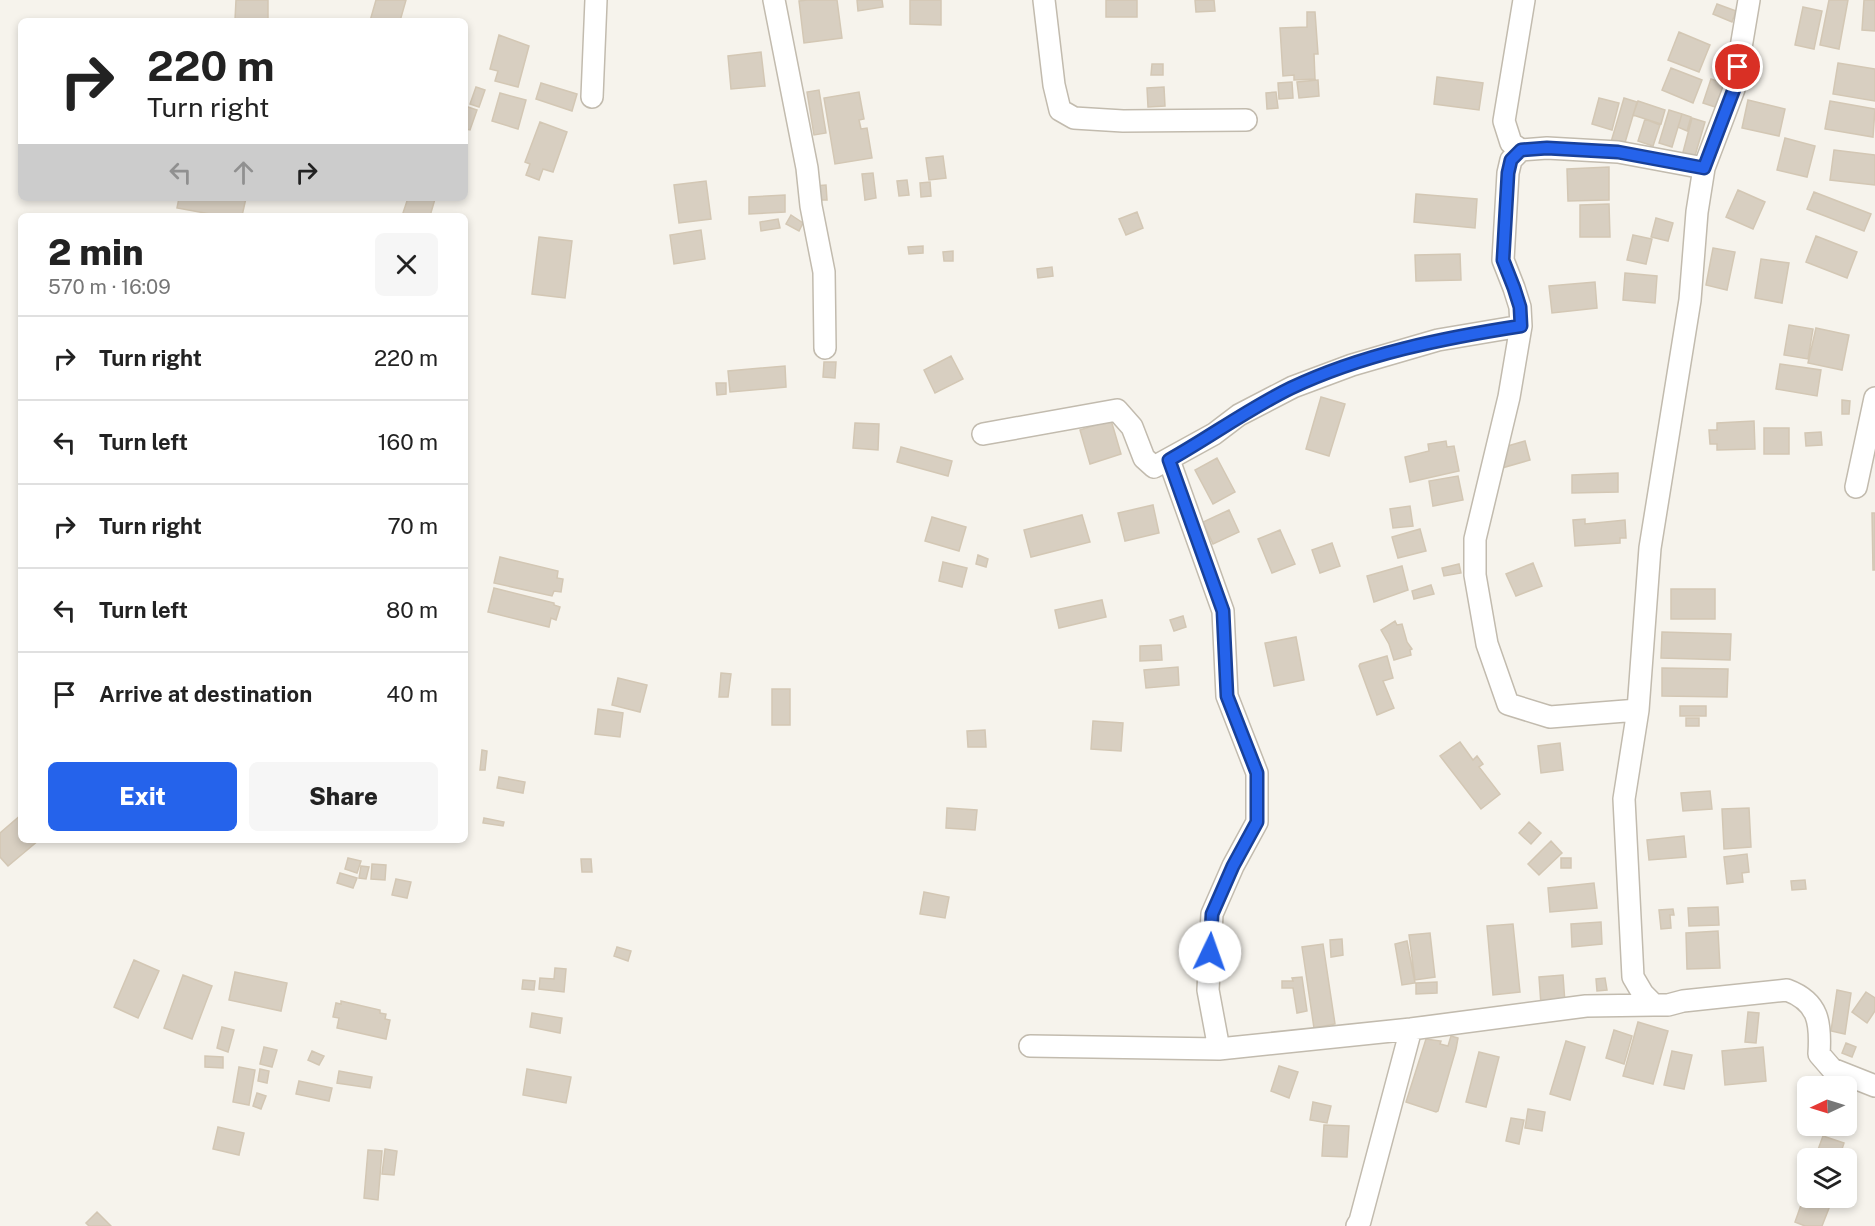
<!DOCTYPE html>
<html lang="en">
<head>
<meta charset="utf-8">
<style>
	body { margin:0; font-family:"Public Sans",sans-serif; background:#f6f6f6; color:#222; height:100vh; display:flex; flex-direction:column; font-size:22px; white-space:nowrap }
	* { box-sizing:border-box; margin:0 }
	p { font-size:20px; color:#767676 }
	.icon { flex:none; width:33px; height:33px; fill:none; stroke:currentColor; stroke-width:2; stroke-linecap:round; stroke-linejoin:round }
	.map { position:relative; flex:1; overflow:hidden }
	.drawer { position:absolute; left:18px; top:213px; width:450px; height:630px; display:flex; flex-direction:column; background:#fff; border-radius:9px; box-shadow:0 3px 9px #0003 }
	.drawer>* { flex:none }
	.guide { position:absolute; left:18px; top:18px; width:450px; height:183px; border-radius:9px; box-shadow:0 3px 9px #0003; background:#fff; color:#222; overflow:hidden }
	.needle { width:39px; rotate:266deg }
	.buttons { position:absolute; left:1797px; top:1076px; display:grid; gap:12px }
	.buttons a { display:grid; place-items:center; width:60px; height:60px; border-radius:9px; background:#fff; box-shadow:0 3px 9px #0003; font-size:30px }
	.pin { position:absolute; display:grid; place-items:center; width:51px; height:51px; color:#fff; margin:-26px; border:3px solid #fff; border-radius:50%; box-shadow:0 2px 6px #0007 }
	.me { position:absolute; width:66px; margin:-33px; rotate:3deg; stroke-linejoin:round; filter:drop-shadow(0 0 4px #0008) }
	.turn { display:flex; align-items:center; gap:21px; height:126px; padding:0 30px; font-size:27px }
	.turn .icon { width:78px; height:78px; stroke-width:2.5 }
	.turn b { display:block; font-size:42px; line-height:51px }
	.lanes { display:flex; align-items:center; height:57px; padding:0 30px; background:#0003; justify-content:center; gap:30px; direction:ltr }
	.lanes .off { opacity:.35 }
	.round { display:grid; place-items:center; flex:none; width:63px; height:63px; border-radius:9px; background:#f6f6f6 }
	.summary { display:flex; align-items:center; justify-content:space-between; height:102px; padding:0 30px }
	h1 { font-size:36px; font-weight:800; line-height:45px }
	.primary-button { display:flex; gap:12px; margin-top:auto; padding:12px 30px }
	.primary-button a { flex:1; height:69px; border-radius:9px; background:#2563eb; color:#fff; font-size:24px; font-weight:800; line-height:69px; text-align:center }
	.primary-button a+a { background:#f6f6f6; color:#222 }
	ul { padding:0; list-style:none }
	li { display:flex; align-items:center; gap:18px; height:84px; padding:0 30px; border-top:2px solid #e0e0e0 }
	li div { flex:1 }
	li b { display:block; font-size:22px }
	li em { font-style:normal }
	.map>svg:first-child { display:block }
	.building { fill:#d8cfc1; stroke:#d3c7b4; stroke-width:1.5 }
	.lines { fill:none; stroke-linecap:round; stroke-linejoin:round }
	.minor-casing { stroke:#c2bbae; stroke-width:24 }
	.minor { stroke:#fff; stroke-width:21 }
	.route-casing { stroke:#184099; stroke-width:15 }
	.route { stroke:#2563eb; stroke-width:10 }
</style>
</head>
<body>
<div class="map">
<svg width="1875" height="1226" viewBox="0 0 1875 1226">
	<rect width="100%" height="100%" fill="#f6f3ec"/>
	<path class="building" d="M236,0H268V21L235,20Z
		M376,0H406L400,21H370Z
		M807,0H837L842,38L804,43L799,1Z
		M857,0H882L883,7L858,11Z
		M910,0H941V25L910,24Z
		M1106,0H1137V17H1106Z
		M1195,0H1214L1215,11L1196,12Z
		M1829,0H1848L1839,49L1820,45Z
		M1864,0H1875V31L1862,30Z
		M1717,4L1736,11L1732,22L1713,14Z
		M1803,7L1822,11L1814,49L1795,45Z
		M1307,12H1315L1318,54H1314L1315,79L1294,80V75L1283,76L1280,28L1307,27Z
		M1679,32L1710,45L1699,72L1668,60Z
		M499,35L529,46L518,87L495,81L498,71L490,69Z
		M761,52L765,86L731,89L728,56Z
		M1838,63L1875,69V101L1833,94Z
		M1152,64H1163V75H1151Z
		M1671,68L1702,80L1693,103L1662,90Z
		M1437,77L1483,83L1479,110L1434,104Z
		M1711,79L1725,84L1718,108L1703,103Z
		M1318,80L1319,96L1299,98L1297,82Z
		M1292,82L1293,98L1279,99L1278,83Z
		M541,83L577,94L572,111L536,99Z
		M476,87L485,90L479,107L470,104Z
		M1164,87L1165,106L1148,107L1147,88Z
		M819,90L826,133L814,135L807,92Z
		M859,92L864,119L859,120L861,129L867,128L872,158L835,164L824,98Z
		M1276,92L1278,108L1267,109L1266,93Z
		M500,93L526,100L518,129L492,121Z
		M1599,98L1619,103L1612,130L1592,124Z
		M1624,98L1637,102L1624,146L1611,142Z
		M1748,100L1785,109L1779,136L1742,128Z
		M1638,101L1665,110L1661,124L1633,115Z
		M1830,101L1875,109L1873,137L1825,129Z
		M465,106L477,110L470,130L465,129Z
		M1669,110L1682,114L1672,147L1659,143Z
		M1682,114L1691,117L1687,131L1678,127Z
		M1692,118L1705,122L1694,159L1682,156Z
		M1645,119L1660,125L1653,146L1638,141Z
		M540,122L567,132L553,172L543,169L539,180L526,175L530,164L525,162Z
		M1785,138L1815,146L1807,177L1777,170Z
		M1834,150L1875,155V185L1830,180Z
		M943,156L946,178L929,180L926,158Z
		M1609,167V200L1568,201L1567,169Z
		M873,173L876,198L865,200L862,174Z
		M907,180L909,195L899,196L897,181Z
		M706,181L711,219L679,223L674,185Z
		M930,182L931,196L921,197L920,183Z
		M826,185L827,200H814V186Z
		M1738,190L1765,202L1753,229L1726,217Z
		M1814,192L1871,214L1864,231L1807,209Z
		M1416,194L1477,199L1475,228L1414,222Z
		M785,195V212L749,214V197Z
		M179,198H246L242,216H221L177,208Z
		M408,198L435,199L430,216H402Z
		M1609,204L1610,237H1580V205Z
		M1137,212L1143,228L1126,235L1119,219Z
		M791,215L803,223L799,231L786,224Z
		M1656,218L1673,223L1668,241L1651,237Z
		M778,219L780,228L761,231L760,222Z
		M701,230L705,259L674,264L670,235Z
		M1633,235L1652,239L1646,264L1627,260Z
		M1816,236L1857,252L1847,278L1806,262Z
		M539,237L572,241L565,298L532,294Z
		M923,246V253L909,254L908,247Z
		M1713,248L1735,252L1727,290L1706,285Z
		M953,251V261H944L943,252Z
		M1460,254L1461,280L1416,281L1415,255Z
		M1761,259L1789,263L1782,303L1755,298Z
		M1052,267L1053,276L1038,278L1037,269Z
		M1625,273L1657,276L1655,303L1623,300Z
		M1595,282L1597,308L1552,313L1549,286Z
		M1789,325L1813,329L1808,359L1784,355Z
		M1816,328L1849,335L1842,370L1808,363Z
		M951,356L963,379L935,393L924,370Z
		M824,362H836L835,378L823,377Z
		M1780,364L1821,370L1817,396L1776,389Z
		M785,366L786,387L730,392L728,371Z
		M716,383H726V394L717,395Z
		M1321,397L1345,404L1329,456L1306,449Z
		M1842,400L1850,401L1849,414H1842Z
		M1111,420L1121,454L1090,464L1080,430Z
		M1754,421L1755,449L1717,450V444H1710L1709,430H1717V423Z
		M855,423L879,424L878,450L853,448Z
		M1764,428H1789V454H1764Z
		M1821,432L1822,445L1806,446L1805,433Z
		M1446,441L1447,447L1454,446L1459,471L1410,482L1405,457L1429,451L1428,444Z
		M1525,441L1530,460L1502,468L1497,449Z
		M901,447L952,461L948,476L897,462Z
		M1217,458L1235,492L1213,504L1195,470Z
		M1618,473V492L1572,493V475Z
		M1458,476L1463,500L1433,506L1429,481Z
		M1153,505L1159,533L1125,541L1118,513Z
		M1410,506L1413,526L1393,528L1390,509Z
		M1229,510L1239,532L1213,544L1203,522Z
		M1872,513H1875V570H1873Z
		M1082,515L1090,542L1031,557L1024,530Z
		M932,517L966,527L959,551L925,541Z
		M1585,519V524L1625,520L1626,538H1620V543L1575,546L1573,520Z
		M1420,529L1426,551L1398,558L1392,537Z
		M1280,530L1295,564L1272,573L1258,539Z
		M1332,543L1340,566L1320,573L1312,550Z
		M978,555L988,559L986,567L976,564Z
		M500,557L558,571L557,578L563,579L561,592L554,591L552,596L494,583Z
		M943,562L967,568L962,587L939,581Z
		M1533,563L1542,586L1516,596L1506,574Z
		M1459,564L1461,573L1444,576L1442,568Z
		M1402,566L1408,590L1374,602L1367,576Z
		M1431,585L1434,594L1414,599L1412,591Z
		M494,588L554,603V605L560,607L556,620L551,618L549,627L488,612Z
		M1671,589H1715V619H1671Z
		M1102,600L1106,617L1059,628L1055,610Z
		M1183,616L1186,627L1174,631L1170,620Z
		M1395,621L1397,625L1402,624L1407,642L1412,649L1410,650L1411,655L1394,660L1389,644L1381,630Z
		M1662,632L1731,634L1730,660L1661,658Z
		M1296,637L1304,680L1274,686L1265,643Z
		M1161,645L1162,660L1140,661V646Z
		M1387,656L1393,678L1383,681L1394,708L1377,715L1359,666L1360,664Z
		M1178,667L1179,685L1146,688L1144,670Z
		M1662,668L1728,669L1727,697L1662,696Z
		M721,673L731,674L728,697H719Z
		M618,678L647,685L640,712L612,705Z
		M772,689H790V725H772Z
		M1680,706H1706V716H1680Z
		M598,709L623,713L620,737L595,734Z
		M1686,718H1699V726H1686Z
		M1093,721L1123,723L1121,751L1091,749Z
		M985,730L986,747H968L967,731Z
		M1460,742L1473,760L1477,756L1483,764L1479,767L1500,794L1481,809L1440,756Z
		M1560,743L1563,770L1541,773L1538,746Z
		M482,750L487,751L485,770H480Z
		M499,777L525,782L523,793L497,788Z
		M1710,791L1712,809L1683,811L1681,793Z
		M947,808L977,810L975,830L946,828Z
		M1749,808L1751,847L1724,849L1722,809Z
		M21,815V840H39L8,866L0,857V833Z
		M484,818L504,822L503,826L483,823Z
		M1529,822L1541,833L1531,844L1519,833Z
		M1684,836L1686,857L1649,860L1647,840Z
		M1551,841L1562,853L1539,875L1528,864Z
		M1747,854L1749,872L1742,873L1743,882L1727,884L1724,857Z
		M348,858L361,861L357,873L345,869Z
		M1561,858H1571V868H1561Z
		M581,859H591L592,872H582Z
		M372,864L386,865L385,880L371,879Z
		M361,866L369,867L366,879L359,878Z
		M340,873L357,878L353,888L337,883Z
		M396,879L411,882L407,898L392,895Z
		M1805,880L1806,889L1792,890L1791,881Z
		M1594,883L1597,908L1550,912L1548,888Z
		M924,892L949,897L945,918L920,914Z
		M1718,907L1719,925L1689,926L1688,908Z
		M1673,909L1674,915H1670L1671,928L1661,929L1659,910Z
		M1601,922L1602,944L1572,947L1571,924Z
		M1513,924L1520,992L1493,995L1487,926Z
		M1718,931L1720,968L1687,969L1686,933Z
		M1430,933L1435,977L1415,980L1409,935Z
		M1342,939L1343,955L1331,957L1330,940Z
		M1407,941L1415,983L1402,985L1395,944Z
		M1323,944L1335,1024L1314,1028L1302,947Z
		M617,947L631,951L628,961L614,956Z
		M134,960L159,971L138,1018L114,1007Z
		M555,968L566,969L564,992L539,989L540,978L554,979Z
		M235,972L287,983L281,1011L229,1000Z
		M183,975L212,986L192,1039L164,1028Z
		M1563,975L1565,1003L1541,1005L1539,977Z
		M1302,977L1307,1011L1297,1013L1293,988H1282V981H1293L1292,978Z
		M1605,978L1607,990L1597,991L1596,979Z
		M523,980L535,981L534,990L522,989Z
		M1437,982V993L1416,994V983Z
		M1837,990L1851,993L1845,1034L1831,1031Z
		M1866,992L1875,998V1011L1867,1023L1852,1012Z
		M341,1001L380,1010V1013L386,1014L385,1019L390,1020L386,1039L337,1028L339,1018L333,1017L336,1003L341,1004Z
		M1748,1012L1759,1013L1756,1043L1745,1042Z
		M532,1013L562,1018L560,1033L530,1027Z
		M1638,1022L1668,1031L1653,1084L1623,1076Z
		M222,1027L234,1030L228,1052L217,1048Z
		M1614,1030L1632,1036L1624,1064L1606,1058Z
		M1451,1036L1458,1038L1456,1049L1438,1111L1436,1112L1406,1102L1426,1039L1441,1041L1440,1044L1448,1046Z
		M1566,1041L1585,1047L1570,1100L1550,1094Z
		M1846,1043L1856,1047L1852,1057L1842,1053Z
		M264,1047L277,1050L272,1067L260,1064Z
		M1763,1047L1766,1081L1725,1085L1722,1051Z
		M312,1051L324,1056L319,1065L308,1060Z
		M1672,1051L1692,1055L1684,1089L1664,1085Z
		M1479,1052L1499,1057L1486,1107L1466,1102Z
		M205,1056L223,1057V1068L205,1067Z
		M1279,1066L1298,1072L1289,1098L1271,1091Z
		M239,1067L255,1070L249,1105L233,1102Z
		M260,1069L269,1071L267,1083L258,1081Z
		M527,1069L571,1077L566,1103L523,1095Z
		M339,1071L372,1077L370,1088L337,1083Z
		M299,1081L332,1088L329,1101L296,1094Z
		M257,1093L266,1096L261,1109L253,1106Z
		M1313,1102L1331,1106L1327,1123L1310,1120Z
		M1528,1109L1545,1112L1542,1131L1525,1128Z
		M1511,1118L1524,1120L1519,1144L1506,1141Z
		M1324,1125L1349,1126L1347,1157L1322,1156Z
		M218,1127L244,1133L239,1155L213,1149Z
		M1823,1136L1844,1143L1839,1158H1815Z
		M385,1149L397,1151L394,1175L382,1174Z
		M368,1150L382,1151L378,1200L364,1198Z
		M1807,1188L1808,1197L1833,1198L1822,1226H1805L1795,1222Z
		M97,1212L111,1226H89L86,1223Z"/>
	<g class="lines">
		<g class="minor-casing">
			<path id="minor" d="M774,0L807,168L811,206L824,272L825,348
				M1044,0L1054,85L1060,110L1074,118L1123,121L1246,120
				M1749,0L1734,89L1704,168L1697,212L1690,300L1650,548L1638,710L1624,799L1633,977L1643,994L1654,1005H1668L1683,1001L1787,990C1819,1002 1821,1023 1819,1054L1832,1069L1875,1086
				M592,97L596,0
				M1521,150L1511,143L1504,121L1524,0
				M983,434L1117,410L1132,427L1144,458L1154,467L1214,434L1239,415L1293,387L1352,365L1438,340L1521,326
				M1169,460L1223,611L1227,696L1257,773V822L1233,866L1212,914L1208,990L1219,1049
				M1856,487L1875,398
				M1638,710L1550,717L1508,704L1487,644L1475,575V539L1509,397L1521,326L1520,307L1514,288L1503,260L1508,173L1511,160L1521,150L1547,148L1618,152L1704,168
				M1030,1046L1219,1049L1411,1029L1586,1006L1654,1005
				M1357,1226L1360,1221L1411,1029"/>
		</g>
		<use href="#minor" class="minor"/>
	</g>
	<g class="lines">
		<g class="route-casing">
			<path id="route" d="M1210,952L1212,914L1233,866L1257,822V773L1227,696L1223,611L1169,460C1210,437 1248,409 1291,388C1363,354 1443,338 1521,326L1520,307L1514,288L1503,260L1508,173L1511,160L1521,150L1547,148L1618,152L1704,168L1734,89L1738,67"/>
		</g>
		<use href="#route" class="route"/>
	</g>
</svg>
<div class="buttons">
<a><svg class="needle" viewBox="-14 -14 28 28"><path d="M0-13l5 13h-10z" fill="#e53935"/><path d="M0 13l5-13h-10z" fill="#767676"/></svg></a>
<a><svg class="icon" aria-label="layers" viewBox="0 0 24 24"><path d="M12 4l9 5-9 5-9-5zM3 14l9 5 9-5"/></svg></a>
</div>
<div class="pin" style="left:1738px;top:67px;background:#d93025"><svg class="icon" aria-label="arrive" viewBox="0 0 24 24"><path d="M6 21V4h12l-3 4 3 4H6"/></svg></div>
<svg class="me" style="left:1210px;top:952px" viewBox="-20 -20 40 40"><circle r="19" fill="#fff"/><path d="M0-13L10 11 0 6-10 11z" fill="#2563eb"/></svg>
<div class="guide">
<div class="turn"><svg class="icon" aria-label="right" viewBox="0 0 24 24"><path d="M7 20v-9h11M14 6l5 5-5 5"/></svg><div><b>220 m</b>Turn right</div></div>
<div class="lanes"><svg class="icon off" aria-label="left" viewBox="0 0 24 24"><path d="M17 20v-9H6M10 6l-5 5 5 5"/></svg><svg class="icon off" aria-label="ahead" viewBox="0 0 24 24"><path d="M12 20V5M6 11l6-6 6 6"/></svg><svg class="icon" aria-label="right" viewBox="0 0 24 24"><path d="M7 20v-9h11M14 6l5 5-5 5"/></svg></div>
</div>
<section class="drawer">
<div class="summary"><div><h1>2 min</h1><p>570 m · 16:09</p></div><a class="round"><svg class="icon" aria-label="close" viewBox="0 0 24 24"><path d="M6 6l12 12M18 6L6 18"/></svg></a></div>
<ul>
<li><svg class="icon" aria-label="right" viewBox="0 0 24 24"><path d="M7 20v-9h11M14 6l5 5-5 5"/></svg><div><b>Turn right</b></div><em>220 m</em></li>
<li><svg class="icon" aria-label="left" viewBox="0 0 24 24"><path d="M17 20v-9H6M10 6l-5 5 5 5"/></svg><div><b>Turn left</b></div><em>160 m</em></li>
<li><svg class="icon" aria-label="right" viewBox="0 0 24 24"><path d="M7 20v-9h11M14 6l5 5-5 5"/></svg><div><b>Turn right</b></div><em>70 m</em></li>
<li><svg class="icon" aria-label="left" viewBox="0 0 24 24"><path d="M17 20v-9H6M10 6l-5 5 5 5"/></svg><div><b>Turn left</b></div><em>80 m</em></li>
<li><svg class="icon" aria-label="arrive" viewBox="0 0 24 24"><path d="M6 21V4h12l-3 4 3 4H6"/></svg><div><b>Arrive at destination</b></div><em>40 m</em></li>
</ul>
<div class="primary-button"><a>Exit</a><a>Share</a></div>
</section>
</div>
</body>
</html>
